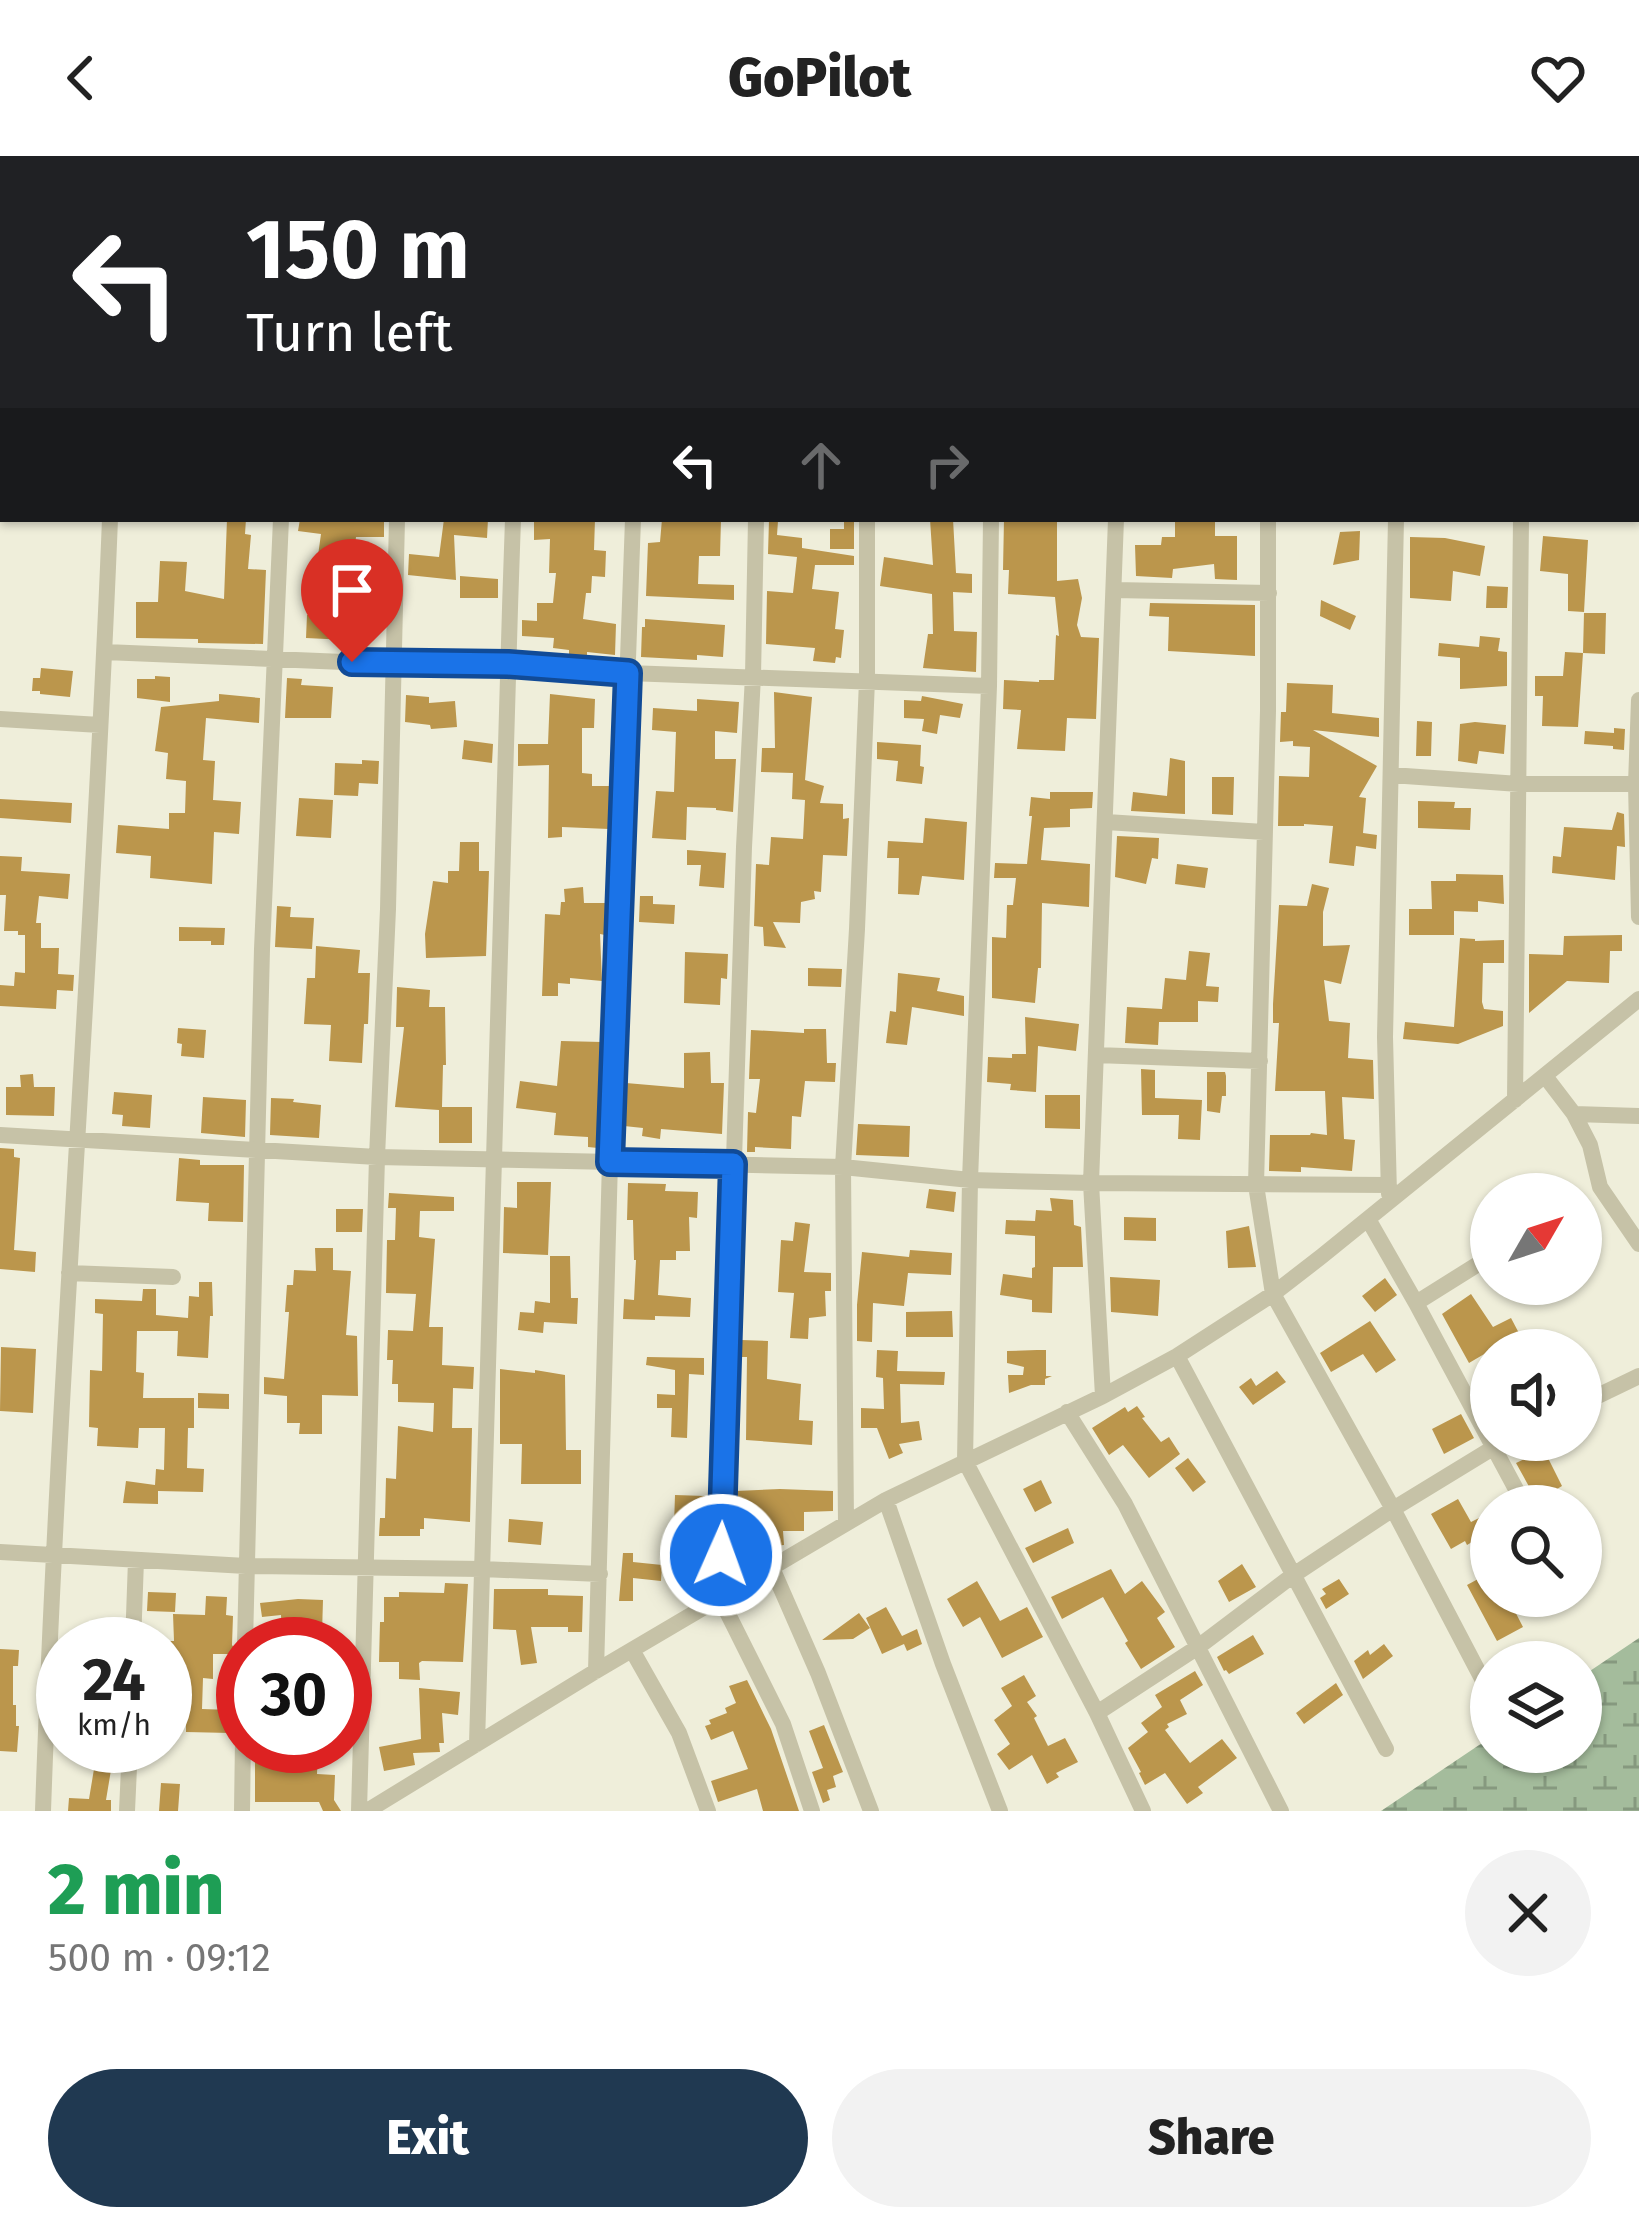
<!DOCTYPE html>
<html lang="en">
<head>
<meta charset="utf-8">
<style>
	body { margin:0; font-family:"Fira Sans",sans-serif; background:#f2f2f2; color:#222; height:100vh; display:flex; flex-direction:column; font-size:45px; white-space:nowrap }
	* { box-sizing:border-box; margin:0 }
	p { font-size:39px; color:#767676 }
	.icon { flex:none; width:66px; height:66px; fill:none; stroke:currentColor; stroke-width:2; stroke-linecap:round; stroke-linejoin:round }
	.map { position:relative; height:1655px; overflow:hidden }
	.details { display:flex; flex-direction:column; background:#fff; flex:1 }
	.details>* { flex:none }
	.guide { position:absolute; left:0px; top:0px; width:1641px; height:366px; box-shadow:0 3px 9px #0004; background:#202124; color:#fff; overflow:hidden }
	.needle { width:78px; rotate:51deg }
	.controls { position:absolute; left:1470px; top:1017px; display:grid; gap:24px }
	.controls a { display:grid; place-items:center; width:132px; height:132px; border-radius:50%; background:#fff; box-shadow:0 3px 9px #0004; font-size:60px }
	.speed { position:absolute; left:36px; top:1461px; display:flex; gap:24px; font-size:60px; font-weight:700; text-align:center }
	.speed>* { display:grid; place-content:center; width:156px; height:156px; border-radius:50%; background:#fff; box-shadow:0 3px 9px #0004; line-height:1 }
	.speed small { font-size:30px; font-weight:400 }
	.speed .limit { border:18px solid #d22; background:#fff; color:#111 }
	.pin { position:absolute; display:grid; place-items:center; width:102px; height:102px; color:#fff; margin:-123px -51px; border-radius:50% 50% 50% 0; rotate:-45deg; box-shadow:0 0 12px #0007 }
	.pin .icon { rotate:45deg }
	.me { position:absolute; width:132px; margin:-66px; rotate:2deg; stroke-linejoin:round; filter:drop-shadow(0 0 9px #0008) }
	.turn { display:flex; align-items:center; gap:42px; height:252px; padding:0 48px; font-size:54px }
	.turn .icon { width:156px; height:156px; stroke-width:2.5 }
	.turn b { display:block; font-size:84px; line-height:102px }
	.lanes { display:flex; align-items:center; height:114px; padding:0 48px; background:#0003; justify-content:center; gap:60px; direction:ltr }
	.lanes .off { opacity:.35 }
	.round { display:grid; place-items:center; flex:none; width:126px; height:126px; border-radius:63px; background:#f2f2f2 }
	.overview { display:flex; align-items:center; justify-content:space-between; height:204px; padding:0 48px }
	h1 { font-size:72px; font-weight:800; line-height:90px; color:#1e9e55 }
	.action { display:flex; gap:24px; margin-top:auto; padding:24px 48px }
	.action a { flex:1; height:138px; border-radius:72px; background:#203951; color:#fff; font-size:48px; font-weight:800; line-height:138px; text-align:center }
	.action a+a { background:#f2f2f2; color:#222 }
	header { display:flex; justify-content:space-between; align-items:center; height:156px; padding:0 48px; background:#fff; font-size:54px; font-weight:800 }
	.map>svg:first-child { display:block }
	.wetland { fill:url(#wetland-marsh) }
	.building { fill:#bb964c }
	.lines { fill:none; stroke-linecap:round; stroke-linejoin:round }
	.minor { stroke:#c6c2a7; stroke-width:16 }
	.route-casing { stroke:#114b97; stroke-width:30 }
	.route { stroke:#1a73e8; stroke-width:21 }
</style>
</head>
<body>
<header><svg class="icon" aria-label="back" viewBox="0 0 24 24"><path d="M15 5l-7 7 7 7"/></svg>GoPilot<svg class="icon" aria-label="heart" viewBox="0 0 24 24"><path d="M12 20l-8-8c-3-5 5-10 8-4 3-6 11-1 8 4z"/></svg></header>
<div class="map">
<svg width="1639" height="1655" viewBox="0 0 1639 1655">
	<defs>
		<pattern id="wetland-marsh" width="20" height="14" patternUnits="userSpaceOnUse" patternTransform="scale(3)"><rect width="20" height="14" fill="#a4bc9c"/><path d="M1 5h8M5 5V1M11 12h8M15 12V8" fill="none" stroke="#86997f"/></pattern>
	</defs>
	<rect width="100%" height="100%" fill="#efeeda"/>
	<path class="wetland" d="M1639,1482V1655H1381L1491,1581V1596H1581V1521Z"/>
	<path class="building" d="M227,363H246L245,378L251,379L248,413L266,414L263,488L198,487V483L136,482V446H158L160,405L187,406L185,435L224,443Z
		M300,363H384V381H356L352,415L316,414L321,378L298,375Z
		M444,363H488L487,382L454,379L456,424L408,419L409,398L439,401Z
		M534,363H595L594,394L606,395L605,421L592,420L591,437H586L583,463L616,468L615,499L587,496V501L569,500V494L553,492L554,482L522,480V464L537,465V447H553L556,417H549L550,383L534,384Z
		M662,363H721L720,400H699L698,428L734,429V444L646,440L648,387L660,386Z
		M844,363H854V393H830V373H844Z
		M930,363H953L956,417L972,418V437L953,436L954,475L977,476L976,516L923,512L928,478H933L932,438L880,430L884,401L933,409Z
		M1004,363H1057V425L1078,423L1082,442L1077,469L1081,481L1099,482L1096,563L1067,562L1065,595L1017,593L1021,554L1003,553L1004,524L1039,526V524H1054L1056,479L1059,480L1055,441L1008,438L1009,414H1003Z
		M1175,363H1215V380H1237V424L1215,423L1214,408L1173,413L1172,422L1136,420L1135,389H1161L1162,381H1175Z
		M769,364L778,365L777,379L802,382V392L854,400V409H815L812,433L839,436L835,473L844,474L841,502L836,501L835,507L813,505L815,492L766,488L767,435L793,437L797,401L768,398Z
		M1360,375L1359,404L1333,409L1340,376Z
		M1543,380L1588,384L1584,456L1568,455V418L1540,415Z
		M1410,381L1445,382L1485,390L1480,420L1453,415L1451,445L1410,442Z
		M460,420L498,423V442H460Z
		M1487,430L1508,431L1507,452H1486Z
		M1321,444L1356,460L1350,474L1320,460Z
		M1150,447L1255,449V500L1168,495L1169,461L1149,460Z
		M1584,457H1606L1605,498L1583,497Z
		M307,459L336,460V467L361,469L359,490L346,489L347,484L306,482Z
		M645,463L725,469L723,501L697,499V504L641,501L642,471H645Z
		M1480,480L1500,482L1498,495L1507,496V530L1460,533V502L1438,500L1439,487L1479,491Z
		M1565,496L1583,497L1578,571L1542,570L1543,540H1535V520H1563Z
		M41,512L73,515L70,541L40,538V535H32L33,522H40Z
		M155,520L170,521V546L137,542V523H155Z
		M287,522L302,523L301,529L333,531L331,562H285Z
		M1287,527L1333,529L1332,557L1379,562V581L1313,574L1377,610L1359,641L1366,642L1363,677L1377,679L1376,693L1356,690L1354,710L1329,707L1333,670L1304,668V670H1278L1279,620L1309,621L1310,591L1293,590V585L1280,586L1281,556H1286Z
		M774,536L812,541L805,624L824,630L820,647L843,648V663L849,662L847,700L823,699L821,736L814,735L815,743L801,746L800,767L773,766L786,792L764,790L763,771L754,770L756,708L769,709L771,681L803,683L805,644L792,643L793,617L761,616L762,592H775Z
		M219,538L260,542L259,567L206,562L203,604L215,605L213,644L241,646L239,678L214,676L212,728L150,722L151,700L116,697L118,669L169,673V657H185L186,625L166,623L168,597L155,595L161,551L219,545Z
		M550,538L595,543L594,572H582V617L592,618V630H611L609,673L562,671V681L548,682L549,609L518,610V588H548Z
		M406,539L429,541V547L455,545L457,571L431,573L430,569L405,566Z
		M922,540L963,548L960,562L940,559L937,578L922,575L924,563L904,562V544L921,545Z
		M697,543L739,546L737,577L715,575V603H736L733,656L716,654V652L687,651L686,684L652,682L656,635L674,636L676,576L652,574L653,552L697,555Z
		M1417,565L1432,566L1431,600H1416Z
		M1475,566L1506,569L1504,598L1479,595L1477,608L1458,605L1460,568Z
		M1614,572L1625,573L1624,594L1613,593V590L1584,588L1585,575L1614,577Z
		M464,584L493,588L492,607L462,603Z
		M877,586L921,589L920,610L924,611L922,628L896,625L898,605L877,603Z
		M1170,602L1185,605V658L1131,655L1133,636L1167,640Z
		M362,604L379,605L378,628L359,627L358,640L334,639L335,607L362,608Z
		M1212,621H1234L1233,659L1212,658Z
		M1050,636H1093L1092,652L1070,653V671L1044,672L1041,704L1090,708L1089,751L1042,747L1041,812H1038L1035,847L992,842V781L1006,782L1007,749H1013L1016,722H994L995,707L1027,708L1032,660H1029L1031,641L1050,643Z
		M299,642L333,644L331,682L296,680Z
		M0,643L72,647L71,667L0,662Z
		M1418,645L1455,646L1454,652H1471L1470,674L1418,672Z
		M1617,656L1624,658L1625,691L1617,690L1615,724L1552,717L1553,700L1561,701L1564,671L1612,674Z
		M925,662L967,666L964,724L922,720L919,739L898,738L899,702H887L888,685L923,687Z
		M1117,680L1159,682L1158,703L1152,702L1146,728L1115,721Z
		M460,686H479V715H489L486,800L426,802L425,778L433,725L448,727V715H459Z
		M687,694L726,697L724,732L699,730L701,709H687Z
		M0,700L22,701L21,715L70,718L68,743L39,740L36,767H41V792H59L58,818L74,819L73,835L57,834L56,853L0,850V829L14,830L15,816L25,817V779H18V775H4L6,739H0Z
		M1177,708L1208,712L1205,732L1175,728Z
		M1456,718L1503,719L1504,748L1478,745V756L1454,755V779H1409V753H1432L1431,725H1456Z
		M1312,728L1329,732L1323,756V790L1350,789L1341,828L1324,824L1329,865L1350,867L1348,902L1373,904L1374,943L1342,941L1344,983L1355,984L1352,1015L1301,1011V1016L1269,1015L1270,979H1310L1311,977L1327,979L1325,935H1275L1279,867H1273V848L1279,749L1307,750Z
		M583,731L584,747H606L605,779L600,778L602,825L570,822V828L558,827V840H542L545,758L560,759L561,746H565L564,733Z
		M640,740H653V748L675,749L674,768L639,766Z
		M277,750L291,751L290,761L314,762L312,793L275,791Z
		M179,771L225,772L224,789H211V785H179Z
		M1622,779V795H1610L1609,827L1567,825L1529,857V798L1563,799L1564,780Z
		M1460,782L1475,783V785L1504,784V807H1483L1482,846L1484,853L1503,855V870L1458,888L1403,883L1405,866L1454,871Z
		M316,790L360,794L358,817H370L368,868H364L362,907L329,905L331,869L304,868L307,822H315Z
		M1189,795L1210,797L1206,830L1219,831L1218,846L1198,845V866H1159L1158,889L1125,887L1127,851L1162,853L1165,822L1186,824Z
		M685,796L728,798L727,823L721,822L720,849L684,847Z
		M808,812L842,813L841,831L808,830Z
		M898,817L940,822L937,835L964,840V860L912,851L907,889L886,887L890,855L896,856Z
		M397,831L430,834L429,851H445L446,909H443L442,951H472V987H439V954L395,951L404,871H396Z
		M1025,861L1079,868L1076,895L1038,890L1036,936L1010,934L1011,928L987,926L988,901L1012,902V898H1026Z
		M178,872L206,874L204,902L181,900L182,888L177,887Z
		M804,873H826L827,907H836L835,926L805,925L801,961L792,960L791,993L755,991V996H747L748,956L756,957L760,923H749L751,874L804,877Z
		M561,885L602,886L598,992L588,991V981L554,979L556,957L516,952L520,925L557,930Z
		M710,896L711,927H724L722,978L661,973L660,983L642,980L643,972L624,970L626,927L684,932V897Z
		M1141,913L1155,914V942L1202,944L1200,984L1178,983L1179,959H1142Z
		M1207,916H1225L1226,920V940H1222L1220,957L1207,955Z
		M33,918L34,931H55L54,960L6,959V931H21L20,919Z
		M114,936L152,939L150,972L122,970L123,959L112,958Z
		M1045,939H1080V973L1045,972Z
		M203,941L246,944L245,981L201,977Z
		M271,942L294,943L293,946L321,949L319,982L270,979Z
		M858,968L910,970L909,1001L856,999Z
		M0,992L14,993V1001L20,1002L14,1094L36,1096L35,1116L0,1113Z
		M179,1002L200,1004V1009H244L243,1066L208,1065L209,1047L176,1045Z
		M517,1026H551L548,1099L503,1097L504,1051L517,1052Z
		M628,1027L666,1028L665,1035L698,1036L697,1062L689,1061L690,1095H676V1104H660L658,1139L691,1142L690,1161L655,1160V1164L623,1163L624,1143L634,1144L636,1104H634L633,1064H627Z
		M929,1033L956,1036L954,1056L926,1052Z
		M389,1037L454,1041V1055H420L419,1081L435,1083L429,1171H443L442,1209L474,1211L473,1233L453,1232L452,1272H472L470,1366L424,1362V1373H420V1380H379L380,1362H385L386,1322L396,1323L398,1270L433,1276L434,1247L398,1246V1228H392L393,1204H387L388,1174L413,1175L416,1138L386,1137L387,1084H395L396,1052H388Z
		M1050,1042L1073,1044L1074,1069L1081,1071L1083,1111H1053L1052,1157L1032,1156V1144L1000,1139L1003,1118L1032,1122V1112L1035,1111V1080L1005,1078L1006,1064L1035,1065L1036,1054L1052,1055Z
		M336,1053H363L362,1076H336Z
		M1124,1061L1156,1062V1085L1124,1084Z
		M795,1066L810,1068L804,1116L831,1117V1135H825L826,1160L809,1162L808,1183L790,1182L794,1137L778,1136L781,1084L793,1085Z
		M1249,1070L1256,1111L1228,1112L1226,1075Z
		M315,1092H333V1114L351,1115L346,1179L357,1180L358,1240L322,1239V1278H299L300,1267H287V1240L264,1238V1221L284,1223L289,1156H285L287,1129H293L294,1114L316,1115Z
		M910,1094L952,1097L951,1119L908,1117L904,1150L873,1147L872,1186L857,1185V1149L862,1096L909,1101Z
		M550,1100H570L571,1142H578L577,1168L544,1166L543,1177L518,1174L520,1156L534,1157L535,1145L550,1147Z
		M1110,1121L1160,1124L1158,1160L1111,1156Z
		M1385,1122L1397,1139L1375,1156L1362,1140Z
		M199,1126H212L213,1160H210L208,1202L177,1200L178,1175H137L136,1216L144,1217L143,1242H194V1272H188L187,1312L204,1313L203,1336L158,1335V1348L123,1347L126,1325L155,1329L156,1313L164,1314L165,1272H139L138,1292L97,1290L98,1272L89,1271L90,1214L102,1215L103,1158L95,1157V1143L142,1145L143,1133H156V1159L188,1162L189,1140L199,1141Z
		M1471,1138L1493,1171L1511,1162L1521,1181L1507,1188L1510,1194H1491L1469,1207L1442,1158Z
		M952,1155L953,1181H906V1156Z
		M1370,1165L1396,1204L1376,1217L1363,1198L1331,1216L1320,1197Z
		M741,1184L768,1185L767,1223L801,1228L799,1264L813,1265L812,1289L746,1284L747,1201H740Z
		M1,1191L36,1193L33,1257L0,1255Z
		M877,1194L898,1195L897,1215L945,1216L944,1229L900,1228L901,1267L919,1265L922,1284L899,1288L903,1297L889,1303L877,1272H861V1252L884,1253L883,1222L876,1221Z
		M1037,1194H1046V1220H1052L1045,1223V1229H1031L1009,1237L1008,1219H1023L1024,1211L1007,1207V1195Z
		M647,1201L704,1202V1219L689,1218L687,1282L671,1281L672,1252H657V1238L675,1239V1214L646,1209Z
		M500,1213L535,1217V1214L565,1219L566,1294H581V1328H521L522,1288H500Z
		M1277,1215L1286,1226L1253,1249L1239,1231L1251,1222L1256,1230Z
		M198,1237L229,1238V1253L198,1252Z
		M1137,1250L1145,1261L1142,1262L1161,1286L1169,1281L1180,1298L1149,1322L1123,1289L1109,1299L1092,1272L1125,1251L1128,1256Z
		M1461,1258L1474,1282L1444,1298L1432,1273Z
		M1544,1294L1562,1330L1537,1345L1516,1307Z
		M1188,1302L1206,1326L1193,1336L1175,1312Z
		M1041,1324L1052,1347L1035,1356L1023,1333Z
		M780,1333L833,1335V1355L804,1356V1375H783L784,1389L750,1392L751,1409L743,1413L734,1414L736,1335Z
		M675,1339L705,1340L704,1371L674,1369Z
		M1458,1343L1471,1366L1481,1361L1489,1376L1467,1389L1465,1385L1451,1393L1431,1358Z
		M509,1363L543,1366L541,1389L508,1386Z
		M1068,1372L1074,1387L1033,1407L1025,1392Z
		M623,1397H633V1406L662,1409L661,1425L633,1422V1445H619Z
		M1242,1408L1256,1431L1229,1446L1218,1425Z
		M1111,1413L1125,1438L1142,1425L1165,1456L1157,1462L1175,1491L1141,1513L1125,1487L1128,1485L1103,1441L1062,1463L1051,1441Z
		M1491,1416V1440H1507L1523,1471L1497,1485L1467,1429Z
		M1339,1423L1349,1438L1326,1453L1320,1442L1326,1438L1322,1433Z
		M977,1425L1000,1465L1027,1451L1043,1481L1002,1502L980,1461L963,1471L947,1443Z
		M445,1427L468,1428L463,1506L422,1505L419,1507L420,1524L399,1523V1506H379L380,1466H384V1441H399V1436L444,1437Z
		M494,1433H548V1439L583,1440L582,1476H568V1471H531L537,1507L521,1509L516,1474L493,1473Z
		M148,1436L176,1437L175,1456L147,1455Z
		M206,1440L227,1441L226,1459L233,1460L232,1489L238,1498H213V1523L203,1522L202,1553L230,1554V1577L186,1576V1534L165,1533V1485H174L173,1458L205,1459Z
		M298,1443L323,1444L322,1477L303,1475L304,1488H282L281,1459L262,1461L260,1447Z
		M886,1451L902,1480L917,1473L922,1488L907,1495L904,1488L882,1498L866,1462Z
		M859,1457L870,1472L853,1483L822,1484Z
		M1253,1479L1264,1498L1229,1518L1226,1514L1224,1515L1217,1501Z
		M1384,1488L1393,1500L1363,1523L1354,1505L1368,1494L1370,1499Z
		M0,1493L19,1494L18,1510H13V1549H16V1570H19L17,1596L0,1595Z
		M1195,1515L1203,1529L1180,1544L1187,1558L1167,1568L1169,1571L1165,1574L1190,1607L1222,1583L1237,1602L1198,1631L1203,1637L1187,1648L1165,1617L1145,1629L1139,1617L1141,1616L1128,1592L1148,1576L1141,1567L1162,1551L1155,1539Z
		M1024,1519L1036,1540L1027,1546L1037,1560L1034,1562L1048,1590L1065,1582L1078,1606L1056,1617L1059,1621L1047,1628L1032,1599L1009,1614L997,1598L1010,1588L994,1564L1012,1550L1001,1532Z
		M747,1524L771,1573L799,1655H763L757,1633L718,1646L711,1625L748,1613L733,1575L711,1584L705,1570L711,1568L709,1564L727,1557L725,1552L736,1547L729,1530Z
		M1336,1527L1343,1539L1304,1568L1296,1557Z
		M419,1532L460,1536L458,1559L442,1557L444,1587H439L440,1596L413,1597L415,1609L384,1615L379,1591L421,1583Z
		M824,1569L843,1616L833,1620L836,1631L827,1634L830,1644L823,1647L812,1616L823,1612L809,1575Z
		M100,1590H115L106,1644H111V1655H68L69,1642L89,1643L95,1607L99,1608Z
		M261,1590H318L317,1618L335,1619L334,1644L341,1655H323L319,1646H255V1606H260Z
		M161,1627L180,1628L178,1655H159Z"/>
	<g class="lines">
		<path class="minor" d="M297,0V3
			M1270,0V3
			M1521,0V3
			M126,3V0
			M409,3V0
			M526,3V0
			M647,3V0
			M768,3V0
			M882,3V0
			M1005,3V0
			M1128,3V0
			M1400,3V0
			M0,135H3
			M1638,202H1639
			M756,363L753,520L744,691L720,1442L783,1568L812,1655
			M991,363L989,530L970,1024L965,1305L1097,1557L1143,1655
			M1268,363V555L1256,1029L1273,1138L1393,1353L1489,1536
			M1114,434L1269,437
			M105,496L391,508H508L628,517L989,530
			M1639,544L1636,628L1639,761
			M0,563L100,569
			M1391,619L1519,628H1639
			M1106,666L1264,676
			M1096,899L1260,905
			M1545,920L1574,958L1590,989L1600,1031L1639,1088
			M1515,944L1521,363
			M1574,958L1639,960
			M0,979L377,1001L843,1011L970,1024L1091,1027L1389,1029
			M1389,1038L1385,881L1396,363
			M1368,1063L1416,1147L1525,1350
			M69,1117L173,1121
			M1416,1147L1491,1100
			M1177,1200L1386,1593
			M1103,1240L1091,1027L1116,363
			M1581,1248L1639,1220
			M1067,1256L1125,1348L1281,1655
			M886,1344L943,1508L1000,1655
			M846,1367L843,1011L857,773L867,524V363
			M0,1396L246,1410L482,1413L600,1418
			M772,1412L818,1517L871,1655
			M133,1488L136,1404
			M245,1488L262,793L281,363
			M632,1494L679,1577L708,1655
			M596,1515L610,1005L633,363
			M1097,1557L1198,1491L1292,1420L1393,1353L1506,1284
			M477,1588C487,1179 499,771 513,363
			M43,1655C58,1224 93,794 110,363
			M127,1655L130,1590
			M242,1655L243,1583
			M359,1655L377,1001L388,753L397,363
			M367,1655L596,1515L886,1344L1103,1240L1177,1200L1273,1138L1322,1100L1639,843"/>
	</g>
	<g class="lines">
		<g class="route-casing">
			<path id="route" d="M352,506L508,508L628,517L610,1006L733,1008L721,1399"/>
		</g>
		<use href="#route" class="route"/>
	</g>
</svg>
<div class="controls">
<a><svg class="needle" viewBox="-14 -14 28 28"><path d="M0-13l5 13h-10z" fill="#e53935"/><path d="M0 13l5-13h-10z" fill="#767676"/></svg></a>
<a><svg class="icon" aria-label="sound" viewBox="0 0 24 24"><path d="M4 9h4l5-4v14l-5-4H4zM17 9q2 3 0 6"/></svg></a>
<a><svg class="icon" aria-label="search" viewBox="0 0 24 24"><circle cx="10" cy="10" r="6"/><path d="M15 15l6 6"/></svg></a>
<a><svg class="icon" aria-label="layers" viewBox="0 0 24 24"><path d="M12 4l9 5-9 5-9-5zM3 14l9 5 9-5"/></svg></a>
</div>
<div class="speed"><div>24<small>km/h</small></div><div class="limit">30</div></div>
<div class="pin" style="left:352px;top:506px;background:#d93025"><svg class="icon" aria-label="arrive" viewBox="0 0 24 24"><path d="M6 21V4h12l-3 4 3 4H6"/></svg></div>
<svg class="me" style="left:721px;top:1399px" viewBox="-20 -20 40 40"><circle r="17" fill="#1a73e8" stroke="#fff" stroke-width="3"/><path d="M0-11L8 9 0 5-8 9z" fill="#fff"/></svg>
<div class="guide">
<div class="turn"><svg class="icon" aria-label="left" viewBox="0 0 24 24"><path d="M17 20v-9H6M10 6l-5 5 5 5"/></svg><div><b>150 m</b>Turn left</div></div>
<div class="lanes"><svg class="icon" aria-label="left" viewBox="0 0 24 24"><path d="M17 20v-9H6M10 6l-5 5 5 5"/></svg><svg class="icon off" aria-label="ahead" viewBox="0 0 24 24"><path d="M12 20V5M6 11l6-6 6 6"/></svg><svg class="icon off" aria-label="right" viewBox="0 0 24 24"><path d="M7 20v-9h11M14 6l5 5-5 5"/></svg></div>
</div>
</div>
<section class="details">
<div class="overview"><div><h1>2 min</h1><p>500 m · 09:12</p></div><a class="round"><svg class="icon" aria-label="close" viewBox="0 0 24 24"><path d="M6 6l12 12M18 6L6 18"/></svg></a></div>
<div class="action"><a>Exit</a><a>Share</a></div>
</section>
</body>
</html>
